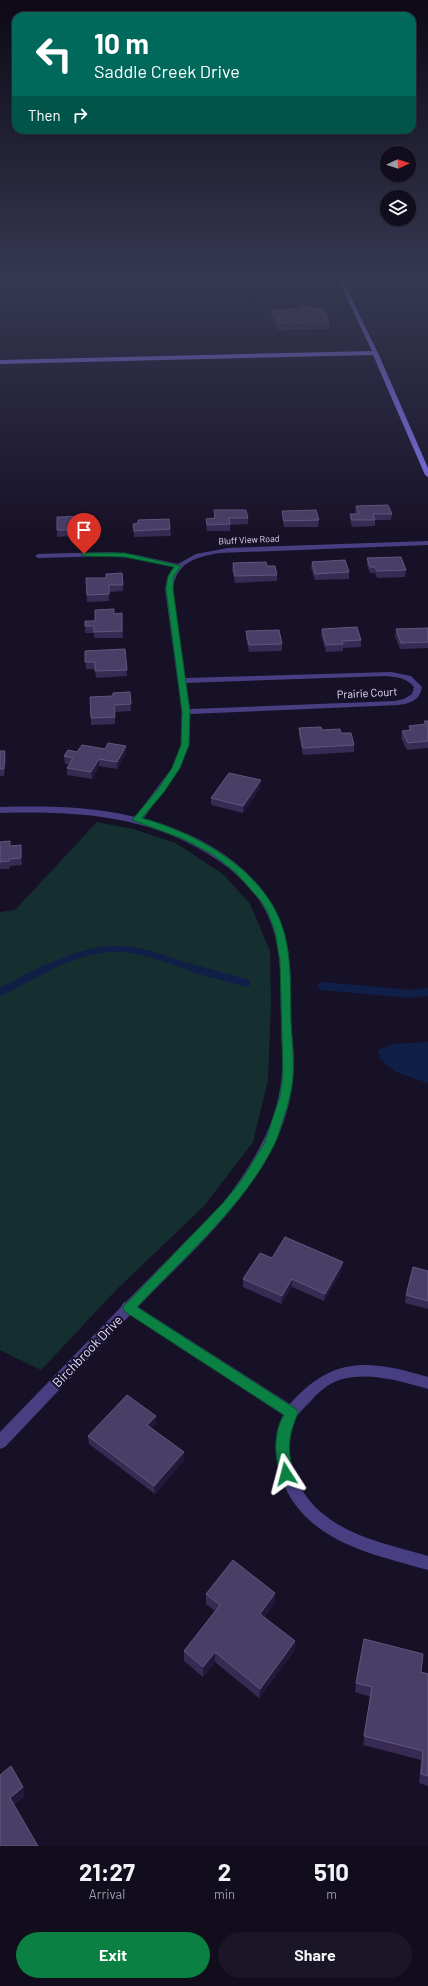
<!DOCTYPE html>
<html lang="en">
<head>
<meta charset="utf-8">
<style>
	body { margin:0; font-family:Barlow,sans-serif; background:#1a1626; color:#f1f3f6; height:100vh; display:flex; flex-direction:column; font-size:15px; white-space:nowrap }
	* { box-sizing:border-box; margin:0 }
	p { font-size:13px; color:#9c9ca4 }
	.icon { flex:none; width:22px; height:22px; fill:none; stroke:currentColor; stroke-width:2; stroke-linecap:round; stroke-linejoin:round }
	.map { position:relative; height:1846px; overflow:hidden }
	.side { display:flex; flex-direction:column; background:#110d1d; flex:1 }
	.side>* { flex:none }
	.hud { position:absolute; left:12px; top:12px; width:404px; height:122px; border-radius:12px; box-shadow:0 1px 3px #0004,0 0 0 1px #302d3b; background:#00695c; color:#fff; overflow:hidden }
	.needle { width:26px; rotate:86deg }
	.tools { position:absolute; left:380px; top:146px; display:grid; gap:8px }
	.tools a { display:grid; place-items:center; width:36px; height:36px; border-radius:50%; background:#110d1d; box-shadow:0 1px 3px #0004,0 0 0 1px #302d3b; font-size:20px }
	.pin { position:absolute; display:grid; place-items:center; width:34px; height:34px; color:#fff; margin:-41px -17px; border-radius:50% 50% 50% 0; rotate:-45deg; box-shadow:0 0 4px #0007 }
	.pin .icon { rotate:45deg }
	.me { position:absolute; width:44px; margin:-22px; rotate:351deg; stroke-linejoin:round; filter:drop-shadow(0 0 3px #0008) }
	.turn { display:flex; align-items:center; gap:14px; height:84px; padding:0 16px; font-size:18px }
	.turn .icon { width:52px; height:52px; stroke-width:2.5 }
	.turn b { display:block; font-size:28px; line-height:34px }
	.then { display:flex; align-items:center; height:38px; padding:0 16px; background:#0003; gap:8px; font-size:15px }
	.eta { display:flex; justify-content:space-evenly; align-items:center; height:68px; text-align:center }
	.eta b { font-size:24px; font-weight:700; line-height:28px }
	.action { display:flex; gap:8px; margin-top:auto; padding:8px 16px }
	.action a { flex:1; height:46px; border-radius:24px; background:#0b8043; color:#fff; font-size:16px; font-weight:700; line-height:46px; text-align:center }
	.action a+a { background:#1a1626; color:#f1f3f6 }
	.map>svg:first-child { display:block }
	.green { fill:#152f30 }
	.water { fill:#101f47 }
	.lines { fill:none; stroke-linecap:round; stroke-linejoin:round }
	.stream-far1 { stroke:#101f47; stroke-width:6 }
	.stream { stroke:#101f47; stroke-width:8 }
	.street { fill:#483f83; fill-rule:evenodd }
	.secondary { fill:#8676f7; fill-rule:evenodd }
	.wall { fill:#372b54 }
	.shaded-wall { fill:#22193a }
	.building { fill:#493e66; stroke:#61567e }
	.route { fill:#0b8043; stroke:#07532c }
	.labels { text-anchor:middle; stroke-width:4; stroke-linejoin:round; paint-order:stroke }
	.far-street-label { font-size:9px; fill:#e1d9fd; stroke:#171127 }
	.street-label { font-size:11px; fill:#e1d9fd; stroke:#171127 }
	.near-street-label { font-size:13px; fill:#e1d9fd; stroke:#171127 }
</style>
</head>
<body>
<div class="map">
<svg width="428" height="1846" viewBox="0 0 428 1846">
	<rect width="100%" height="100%" fill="#171127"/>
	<path class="green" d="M97,822L133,829L176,843L224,875L250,904L270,951L271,1003L268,1080L253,1142L204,1206L117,1289L41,1370L0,1350V912L15,910Z"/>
	<path class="water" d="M428,1042V1083L396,1072L380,1059L378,1050L394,1044Z"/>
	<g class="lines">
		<path class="stream-far1" d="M45,969C112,938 129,946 195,969"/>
		<path class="stream" d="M192,968L246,983
			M322,986L410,994L428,992
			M0,992L47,968"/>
		<path class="street" d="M428,541V545L219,553C195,557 176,563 173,589L185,678L391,672L411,676L422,687C420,700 411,703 399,705L190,714L189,745L180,768L143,819C199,832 263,869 282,926C293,957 291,990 291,1022C292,1035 294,1049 294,1062C294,1090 287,1117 275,1143C245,1206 186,1257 138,1307L290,1404C333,1355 370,1360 428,1377V1389C400,1381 368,1371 339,1380C328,1384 317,1393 310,1402C304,1408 296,1415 293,1423C281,1455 297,1492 322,1513C351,1538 392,1545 428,1556V1570C371,1554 303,1541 281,1477C274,1456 273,1435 283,1415L130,1315L5,1447L0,1449V1432L121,1307L123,1303L126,1302L223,1203C253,1164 279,1122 282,1072C283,1055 281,1039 281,1023C280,990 283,957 272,926C263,899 242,877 219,861C152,815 79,811 0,813V807C45,806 90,806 135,817L172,768L181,745L182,712L165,589L167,579L174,567L137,559L112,556L38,558L35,556L38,554L112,552L137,555L178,564L196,554L228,548ZM386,676C397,677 407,678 414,687L412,694L404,699L395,701L190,709L186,683Z"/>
		<path class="secondary" d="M338,279H342L378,353L428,468V477L425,475L373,355L0,364V360L372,351Z"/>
	</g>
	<path class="wall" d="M299,307L312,309L329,322V329L278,330L276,325V322H273L271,317V310L299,309Z
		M356,506L392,514L391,520H375V526L352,527L350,520V514H356L355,512Z
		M214,510L248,518V524L230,525V531H207L206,519L214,518Z
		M282,511L319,520L318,527H284L282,517Z
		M94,516L95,530L87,531V533H72V536L57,537V530Z
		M138,520L170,529L171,536L134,537L133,524L138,523Z
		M367,558L406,570L405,577L377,578L375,573H370L367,565Z
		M312,562L349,572V579L315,580L311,568Z
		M233,563L267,566L277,575V581L235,583L232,570Z
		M122,573L123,591L109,592V601L87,602L86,578H106Z
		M122,613L123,638H94V633H85V621H95L114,614Z
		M428,628V648L400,649L395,636L396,629Z
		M322,629L361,640V647L343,648V651L326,652L321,635Z
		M246,631L282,644V651L249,652L246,638Z
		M125,649L127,676L96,678L95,669H86L85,651Z
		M130,692L131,711L115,712V724L91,725V718L113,696Z
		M424,721H428V748L407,750L401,738L402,731L409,730V726L424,724Z
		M299,728L322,730L341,733L354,745V752L303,755L299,735Z
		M105,749L126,753L117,769L99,766L92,779L67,775V768L69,764H65L64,756L77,752Z
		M0,751L6,758L4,776H0Z
		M260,788L243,813L211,805V798Z
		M10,841V846L22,853V865L10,866L9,869H0V842Z
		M272,1258L342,1270L324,1301L292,1287L281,1304L243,1287V1279Z
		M428,1271V1309L405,1303L406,1295Z
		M156,1423L151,1428L184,1460L155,1494L89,1444L88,1436Z
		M275,1593V1603L264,1617L295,1641L294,1651L259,1698L215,1662L203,1677L184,1661V1651L215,1611L206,1604V1594Z
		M421,1672L428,1674V1786L419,1783L421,1760L363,1745L371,1697L355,1692L356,1683Z"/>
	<path class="shaded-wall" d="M126,746V753L117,769V762Z
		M5,751L6,758L4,776V769Z
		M99,759V766L92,779L91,772Z
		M261,780L260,788L243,813V806Z
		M21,845L22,853V865L21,858Z
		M343,1262L342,1270L324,1301L325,1294Z
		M292,1279V1287L281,1304L282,1296Z
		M156,1416V1423L147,1433V1425Z
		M184,1452V1460L155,1494L154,1486Z
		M275,1593V1603L259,1624L260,1614Z
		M295,1641L294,1651L259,1698L260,1689Z
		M215,1652V1662L203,1677V1667Z
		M23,1787L25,1796L12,1807L10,1798Z"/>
	<path class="building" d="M310,306L312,309H324L329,322L278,323L276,318H280L279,314L273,315L271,310L300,309L299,307Z
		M388,505L392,514H373L375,520H352L350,514H359L356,506Z
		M214,510H246L248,518H229L230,524L207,525L206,519L215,518Z
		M316,510L319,520L284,521L282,511Z
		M94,516V524H87V527H72V530H57V517Z
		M169,519L170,529L134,531L133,524L138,523V520Z
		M401,557L406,570L377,571L375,567H370L367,558Z
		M345,560L349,572L315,574L312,562Z
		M266,562L267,566H275L277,575L235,576L233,563Z
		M122,573L123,585H109V594L87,595L86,578H106V574Z
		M114,609V614L122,613V631L94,632V626H85V621H95V610Z
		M357,627L361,640L342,641L343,644L326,645L322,629Z
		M428,628V642L401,643L396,629Z
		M279,630L282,644L249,645L246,631Z
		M125,649L127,670L95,671V662H85V651Z
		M130,692L131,704L114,705L115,717L91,718L90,697L113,696V693Z
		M424,721H428V741L408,743L402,731L411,730L409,726L426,724Z
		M321,727L322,730L340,729L341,733H351L354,745L303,748L299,728Z
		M108,743L126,746L117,762L99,759L91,772L67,768L73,758L64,756L68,750L77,752L82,745L105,749Z
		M0,751H5L4,769H0Z
		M229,773L261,780L243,806L211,798Z
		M10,841V846L21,845V858L9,859V861L0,862V842Z
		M285,1237L343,1262L325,1294L292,1279L282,1296L243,1279L260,1253L272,1258Z
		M413,1267L428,1271V1301L406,1295Z
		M127,1395L156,1416L147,1425L184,1452L154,1486L88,1436Z
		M233,1560L275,1593L260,1614L295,1641L260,1689L215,1652L203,1667L184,1651L220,1605L206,1594Z
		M364,1639L423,1654L421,1672L428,1674V1776L421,1774L423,1751L364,1736L372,1687L356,1683Z
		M11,1766L23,1787L10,1798L38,1846H0V1775Z"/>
	<linearGradient id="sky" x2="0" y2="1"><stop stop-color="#0d0915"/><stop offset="0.52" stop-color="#363852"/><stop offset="1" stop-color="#363852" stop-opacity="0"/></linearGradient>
	<rect width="428" height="537" fill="url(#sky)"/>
	<path class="route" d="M82,553H125L181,566L174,576L173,589L190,712L189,745L180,768L164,792L142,818C197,833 268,872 284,932C292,961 290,992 291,1022C292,1046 296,1072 290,1096C288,1105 285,1114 282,1123C280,1130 278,1137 275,1143C246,1204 183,1258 137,1307L296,1409L298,1413C292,1427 288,1440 290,1456C291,1464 294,1471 291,1478L286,1480L282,1478C274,1461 273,1432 284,1415L124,1311L123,1307L223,1203L241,1181L265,1142L280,1096L283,1074L280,962L275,932L268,913L261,901L235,872L212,854L183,839L132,820L158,789L172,768L181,745L182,712L166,589L168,576L174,567L125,557L84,556L81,554Z"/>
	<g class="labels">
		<g class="far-street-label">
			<text transform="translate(249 540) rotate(-3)" y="3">Bluff View Road</text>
		</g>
		<g class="street-label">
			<text transform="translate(367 693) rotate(-3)" y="4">Prairie Court</text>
		</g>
		<g class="near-street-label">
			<text transform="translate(87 1351) rotate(-46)" y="5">Birchbrook Drive</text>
		</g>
	</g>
</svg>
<div class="tools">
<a><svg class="needle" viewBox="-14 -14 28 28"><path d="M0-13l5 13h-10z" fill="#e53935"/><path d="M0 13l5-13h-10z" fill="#9c9ca4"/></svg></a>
<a><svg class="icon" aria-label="layers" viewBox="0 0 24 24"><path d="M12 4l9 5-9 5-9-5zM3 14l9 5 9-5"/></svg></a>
</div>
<div class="pin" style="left:84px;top:554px;background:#d93025"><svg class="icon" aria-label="arrive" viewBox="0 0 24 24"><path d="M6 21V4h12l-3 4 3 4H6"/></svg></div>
<svg class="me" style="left:286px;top:1474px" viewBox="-20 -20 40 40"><path d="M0-17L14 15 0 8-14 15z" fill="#0b8043" stroke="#fff" stroke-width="4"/></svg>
<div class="hud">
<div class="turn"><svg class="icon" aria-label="left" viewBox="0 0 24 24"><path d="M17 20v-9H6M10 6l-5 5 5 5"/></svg><div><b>10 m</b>Saddle Creek Drive</div></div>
<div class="then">Then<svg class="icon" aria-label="right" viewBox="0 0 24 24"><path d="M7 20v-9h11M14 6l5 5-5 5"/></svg></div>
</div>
</div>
<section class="side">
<div class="eta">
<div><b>21:27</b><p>Arrival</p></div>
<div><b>2</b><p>min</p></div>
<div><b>510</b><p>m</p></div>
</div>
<div class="action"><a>Exit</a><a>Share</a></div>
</section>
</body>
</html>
